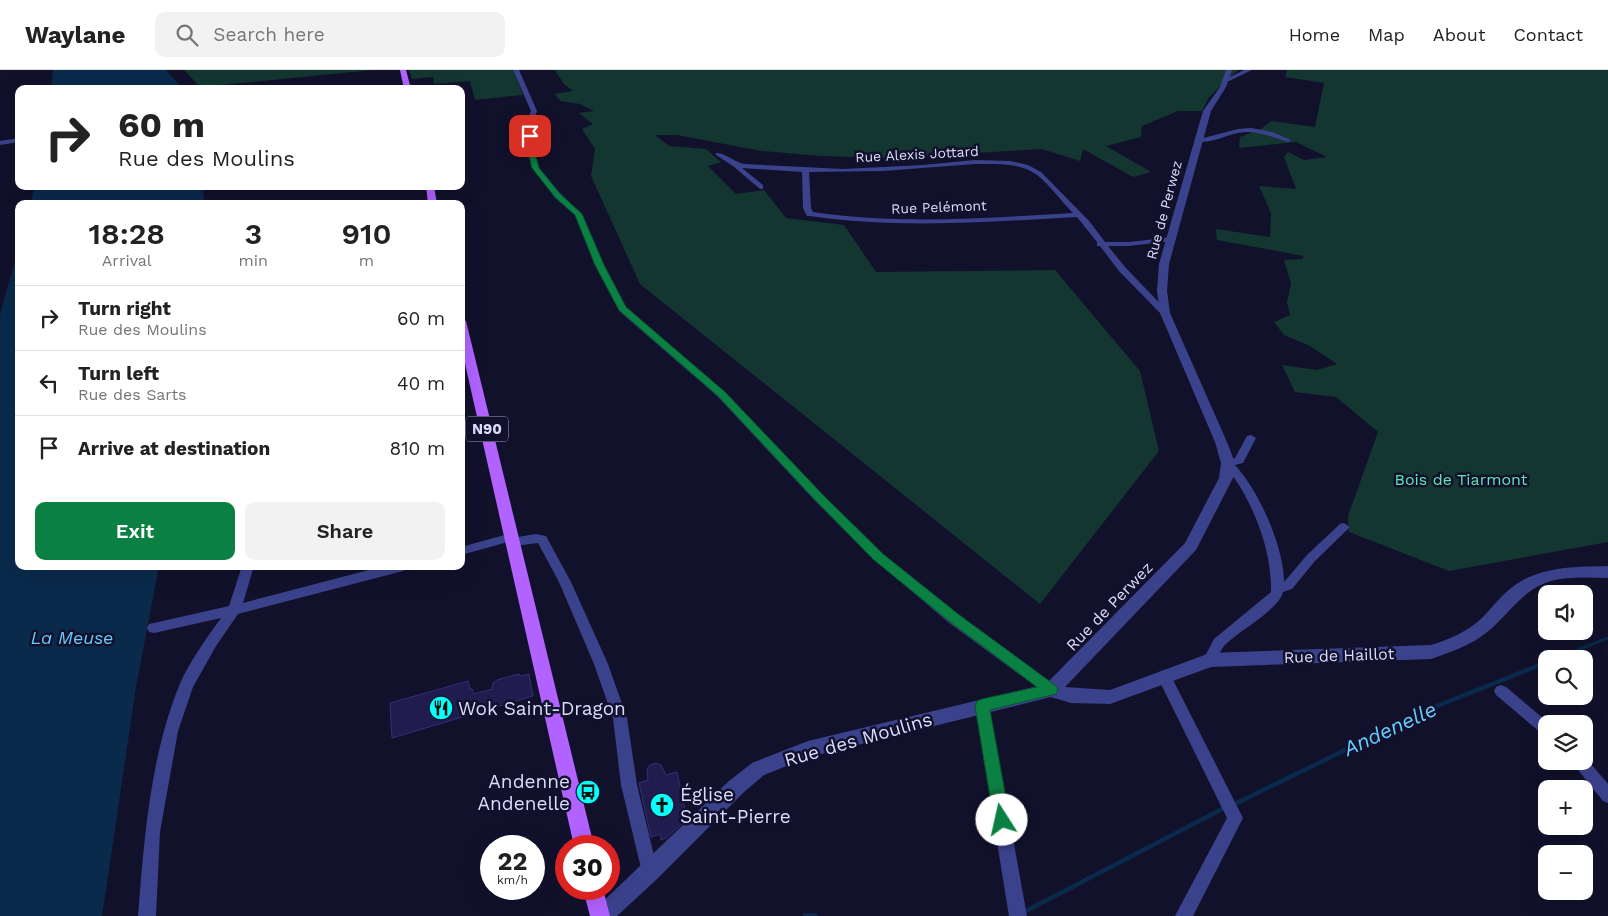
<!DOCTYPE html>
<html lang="en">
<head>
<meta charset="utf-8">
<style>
	body { margin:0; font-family:"Work Sans",sans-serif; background:#f2f2f2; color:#222; height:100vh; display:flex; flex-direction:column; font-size:19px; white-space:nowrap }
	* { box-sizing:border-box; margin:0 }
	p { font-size:16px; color:#767676 }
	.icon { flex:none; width:28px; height:28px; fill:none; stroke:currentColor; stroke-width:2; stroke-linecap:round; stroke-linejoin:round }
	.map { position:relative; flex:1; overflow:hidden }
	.panel { position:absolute; left:15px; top:130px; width:450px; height:370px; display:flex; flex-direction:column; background:#fff; border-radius:10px; box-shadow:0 5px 20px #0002 }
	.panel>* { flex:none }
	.guide { position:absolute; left:15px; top:15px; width:450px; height:105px; border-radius:10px; box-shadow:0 5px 20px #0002; background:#fff; color:#222; overflow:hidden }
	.buttons { position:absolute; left:1538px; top:515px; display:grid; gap:10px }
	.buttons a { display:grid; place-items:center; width:55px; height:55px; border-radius:10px; background:#fff; box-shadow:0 5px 20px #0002; font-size:25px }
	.speed { position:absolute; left:480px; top:765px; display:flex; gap:10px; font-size:25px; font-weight:700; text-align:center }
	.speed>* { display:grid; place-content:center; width:65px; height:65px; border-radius:50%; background:#fff; box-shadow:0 5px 20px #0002; line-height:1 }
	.speed small { font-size:12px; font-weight:400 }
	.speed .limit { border:8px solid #d22; background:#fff; color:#111 }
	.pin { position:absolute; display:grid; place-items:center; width:42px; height:42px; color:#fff; margin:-21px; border-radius:10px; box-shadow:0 2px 8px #0006 }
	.me { position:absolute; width:55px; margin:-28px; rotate:350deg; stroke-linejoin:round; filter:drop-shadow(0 0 4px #0008) }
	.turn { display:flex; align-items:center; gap:18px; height:105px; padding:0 20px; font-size:22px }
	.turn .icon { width:65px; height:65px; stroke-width:2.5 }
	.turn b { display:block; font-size:35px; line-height:42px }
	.eta { display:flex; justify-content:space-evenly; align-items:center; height:85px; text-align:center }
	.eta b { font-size:30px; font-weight:600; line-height:35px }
	.action { display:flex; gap:10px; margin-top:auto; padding:10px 20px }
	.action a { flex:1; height:58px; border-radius:10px; background:#0b8043; color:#fff; font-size:20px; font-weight:600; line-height:58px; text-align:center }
	.action a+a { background:#f2f2f2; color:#222 }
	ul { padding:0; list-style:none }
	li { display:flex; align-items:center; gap:15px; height:65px; padding:0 20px; border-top:1px solid #e0e0e0 }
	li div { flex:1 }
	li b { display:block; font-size:19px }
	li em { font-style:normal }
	header { display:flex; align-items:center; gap:30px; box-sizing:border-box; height:70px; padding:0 25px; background:#fff; border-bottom:1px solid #e0e0e0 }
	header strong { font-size:24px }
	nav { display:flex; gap:28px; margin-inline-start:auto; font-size:18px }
	.search { width:350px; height:45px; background:#f2f2f2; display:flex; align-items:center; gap:12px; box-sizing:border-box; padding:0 18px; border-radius:10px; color:#767676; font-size:19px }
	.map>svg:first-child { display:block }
	.green { fill:#133631 }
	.water { fill:#0a2a4c }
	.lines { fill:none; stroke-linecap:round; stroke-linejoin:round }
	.stream-far1 { stroke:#0a2a4c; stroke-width:3 }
	.stream { stroke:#0a2a4c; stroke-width:4.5 }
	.building { fill:#201c4d; stroke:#342e7a }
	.minor { fill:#3b428c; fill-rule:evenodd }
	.tertiary { fill:#3b428c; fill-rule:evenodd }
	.primary { fill:#b162ff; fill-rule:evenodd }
	.route { fill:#0b8043; stroke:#07532c }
	.labels { text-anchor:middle; stroke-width:5; stroke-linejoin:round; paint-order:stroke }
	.far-street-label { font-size:14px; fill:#dbdcff; stroke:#12112c }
	.shield { fill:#12112c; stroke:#9f9fc0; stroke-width:1 }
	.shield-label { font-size:15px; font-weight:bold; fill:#dbdcff }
	.park-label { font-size:16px; fill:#63e3b4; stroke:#12112c }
	.street-label { font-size:16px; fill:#dbdcff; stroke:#12112c }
	.water-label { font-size:18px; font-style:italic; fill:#69ccff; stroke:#12112c }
	.near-poi-label { font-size:19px; fill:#dbdcff; stroke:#12112c; text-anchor:start }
	.near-street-label { font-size:19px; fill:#dbdcff; stroke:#12112c }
	.near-water-label { font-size:21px; font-style:italic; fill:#69ccff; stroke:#12112c }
</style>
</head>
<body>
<header>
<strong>Waylane</strong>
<div class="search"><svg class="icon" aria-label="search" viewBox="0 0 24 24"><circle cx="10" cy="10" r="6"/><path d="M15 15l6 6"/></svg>Search here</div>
<nav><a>Home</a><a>Map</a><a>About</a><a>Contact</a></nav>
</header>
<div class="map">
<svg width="1608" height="846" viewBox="0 0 1608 846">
	<rect width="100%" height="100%" fill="#12112c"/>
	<path class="green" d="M184,0H373L200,17Z
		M409,0H513L523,25L475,30L470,11L434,14L433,7L412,9Z
		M555,0H1238L1209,27L1202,41H1178L1142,56L1141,67L1106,76L1151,102L1133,107L1083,79L1080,91L1042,79L891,88L821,86L761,81L677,65H655L669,76L706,79L721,92L708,96L736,124L764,120L786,148L844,155L876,202L1055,200L1140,301L1159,381L1040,534L640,214L591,106L595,79L582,59L593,54L579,43L594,41L580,34L560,31L555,24L573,21L564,14Z
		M1287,0H1608V472L1449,501L1349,462L1348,446L1378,362L1336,327L1295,322L1282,295L1317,300L1337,294L1310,276L1284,265L1274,252L1290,245L1287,232L1291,214L1284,190L1302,189L1304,186L1217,170L1216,159L1270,167L1271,143L1259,116L1296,119L1284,87L1288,82L1304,90L1327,87L1296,72L1239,78L1240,67L1261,59L1271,51L1315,57L1324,13L1285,7Z"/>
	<path class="water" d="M53,0H166L183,19H51Z
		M35,116H203L204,134H30Z
		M19,176V496H159L136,617L102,846H0V245Z"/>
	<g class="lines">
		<path class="stream-far1" d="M1555,589L1608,568
			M1542,594L1546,592"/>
		<path class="stream" d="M1237,733L1427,640L1545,593
			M1028,840L1226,737
			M805,845L816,846"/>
	</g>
	<path class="building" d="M518,604L522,606L529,604L533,626L392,668L390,633L468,611L470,619H472L474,624L492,619L493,613L497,610Z
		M656,693L661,695L666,705L677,702L687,749L666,768L661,770V764L651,767L639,713L648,710L647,699L650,695Z"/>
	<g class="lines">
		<path class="minor" d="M513,0H519L537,41L533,52V79L539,98L561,124L582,144L604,195L626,238L725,322L825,427L883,484L958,544L1056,616L1058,620L1056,624L1051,626L1046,624L948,552L875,490L817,433L717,326L619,241L596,195L575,145L555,128L533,98L527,79V52L531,41Z
			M1244,0H1252L1229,11L1224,10Z
			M1251,58L1272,62L1291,70L1288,72C1271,67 1256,59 1238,63C1226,65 1206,76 1196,70L1238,59Z
			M19,68V72L0,75V71Z
			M716,83C724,82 734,92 744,94L843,99L923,95L975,90L1010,91L1028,95L1041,102L1090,152L1105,172H1129L1174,167V171H1171L1129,176H1108L1125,197L1169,243L1165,246L1162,245L1119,201L1100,176H1097V172L1077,147C987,152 899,159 810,146H807L803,138L802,102L742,98L763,115V119H760L733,96L716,85ZM975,94C995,94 1021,92 1037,105C1050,115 1061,131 1073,143C986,148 900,155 813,142L811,138L809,102L883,101Z
			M1251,365L1256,368L1243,393L1235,395C1259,421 1284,477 1284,512L1307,485L1340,454L1344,453L1350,457L1315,491L1292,519L1283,522C1279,540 1238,561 1224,576C1220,581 1218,588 1215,594L1210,596L1205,594L1203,590L1214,569L1271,522C1272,486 1258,446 1239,415C1234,407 1228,401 1223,393L1224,390L1235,388L1247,366Z
			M512,463L516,464L518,467L536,464L546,466L571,512L608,594L627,648L637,715L658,802L656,808L650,810L644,808L642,802L621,715L613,648L594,594L559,512L538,473L514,476L508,472L461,485V477Z
			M242,496H254L243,533L384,496H409L407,499L403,501L238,544L216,576L193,617L178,661L160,762L156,846H138C144,770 150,688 179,616C189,592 206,569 221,548L154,563L149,562L147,558L149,554L154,553L229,536Z
			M1164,600L1169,602L1243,748L1193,846H1175L1227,748L1157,606L1159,602Z
			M1501,615L1506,617L1550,654H1546V665L1541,663L1496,625L1494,621L1496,617Z
			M982,630L987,632L989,636L1027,846H1009L975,636L977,632Z
			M1584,686L1608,714V733L1603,731L1575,696L1573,691H1584Z"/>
		<path class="tertiary" d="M1226,0H1232L1226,17L1211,41L1169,194L1167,221L1170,243L1227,372L1235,393L1233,408L1196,480L1065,617L1110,620L1210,583L1431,575C1450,569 1467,562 1482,548C1493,537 1502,524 1515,515C1543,496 1575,497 1608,496V508C1589,508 1569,506 1551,511C1521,520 1509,545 1486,563C1470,576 1450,582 1431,589L1211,597L1110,634L1071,633L1051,627L809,687L764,705L743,723L657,809L617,846H592L595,839L729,711L752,693L808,671L1046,614L1185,473L1219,408L1221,393L1215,372L1160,243L1157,221L1159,194L1203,41L1220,17Z"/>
		<path class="primary" d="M400,0H406L411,19H404Z
			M426,116H434L437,134H428Z
			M461,248L466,251L594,776H574L461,276Z
			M583,819H603L610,846H590Z"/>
	</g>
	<path class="route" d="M530,64L533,66L534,78L539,98L560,124L582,144L604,195L626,237L725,322L825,427L883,484L958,544L1056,616L1058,620L1056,624L990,640L1010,750L1007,756L1002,758L996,756L994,750L975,636L977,631L982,629L1037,617L949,551L874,490L817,432L718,326L619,240L595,195L575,145L555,127L532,98L527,78V66Z"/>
	<defs>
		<g id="restaurant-disc" transform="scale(1.25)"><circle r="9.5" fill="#07fffa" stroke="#12112c"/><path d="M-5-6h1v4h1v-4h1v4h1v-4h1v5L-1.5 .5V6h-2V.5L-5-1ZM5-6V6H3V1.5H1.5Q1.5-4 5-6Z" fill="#111"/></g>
		<g id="bus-disc" transform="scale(1.25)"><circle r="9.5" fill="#07fffa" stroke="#12112c"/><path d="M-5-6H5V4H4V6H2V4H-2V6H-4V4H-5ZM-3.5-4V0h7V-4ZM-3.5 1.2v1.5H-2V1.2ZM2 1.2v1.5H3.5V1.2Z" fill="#111"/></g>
		<g id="church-disc" transform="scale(1.25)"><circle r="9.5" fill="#07fffa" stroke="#12112c"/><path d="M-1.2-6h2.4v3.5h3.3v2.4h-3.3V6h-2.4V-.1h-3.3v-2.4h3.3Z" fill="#111"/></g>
	</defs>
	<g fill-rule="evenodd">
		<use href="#restaurant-disc" x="441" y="638"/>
		<use href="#bus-disc" x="588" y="722"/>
		<use href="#church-disc" x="662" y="735"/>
	</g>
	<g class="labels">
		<g class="far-street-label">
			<text transform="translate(917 84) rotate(-3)" y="5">Rue Alexis Jottard</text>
			<text transform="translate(939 137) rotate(-2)" y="5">Rue Pelémont</text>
			<text transform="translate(1164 140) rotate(-75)" y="5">Rue de Perwez</text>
		</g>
		<rect class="shield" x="466" y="346.5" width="42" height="25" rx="4"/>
		<g class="shield-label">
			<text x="487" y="364">N90</text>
		</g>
		<g class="park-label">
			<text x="1461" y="415">Bois de Tiarmont</text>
		</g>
		<g class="street-label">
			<text transform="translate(1109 536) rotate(-46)" y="6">Rue de Perwez</text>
			<text transform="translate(1339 585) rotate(-2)" y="6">Rue de Haillot</text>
		</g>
		<g class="water-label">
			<text x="72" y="574">La Meuse</text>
		</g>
		<g class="near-poi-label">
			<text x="458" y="645">Wok Saint-Dragon</text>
			<text x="570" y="718" text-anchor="end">Andenne<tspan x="570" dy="22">Andenelle</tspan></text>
			<text x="680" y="731">Église<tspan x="680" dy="22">Saint-Pierre</tspan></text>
		</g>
		<g class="near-street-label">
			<text transform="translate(858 669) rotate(-16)" y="7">Rue des Moulins</text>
		</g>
		<g class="near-water-label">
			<text transform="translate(1390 659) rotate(-25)" y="7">Andenelle</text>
		</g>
	</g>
</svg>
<div class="buttons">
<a><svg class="icon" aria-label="sound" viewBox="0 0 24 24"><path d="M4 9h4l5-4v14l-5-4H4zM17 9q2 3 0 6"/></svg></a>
<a><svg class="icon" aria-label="search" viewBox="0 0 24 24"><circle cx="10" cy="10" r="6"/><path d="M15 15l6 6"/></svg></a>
<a><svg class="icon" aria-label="layers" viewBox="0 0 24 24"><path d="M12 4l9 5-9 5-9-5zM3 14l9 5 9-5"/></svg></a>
<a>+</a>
<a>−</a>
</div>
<div class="speed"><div>22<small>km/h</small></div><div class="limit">30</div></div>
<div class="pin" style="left:530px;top:66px;background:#d93025"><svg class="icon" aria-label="arrive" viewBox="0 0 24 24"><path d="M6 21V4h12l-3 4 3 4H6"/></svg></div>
<svg class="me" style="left:1002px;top:750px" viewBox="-20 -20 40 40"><circle r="19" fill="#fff"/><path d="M0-13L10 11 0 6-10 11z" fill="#0b8043"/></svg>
<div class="guide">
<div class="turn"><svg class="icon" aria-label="right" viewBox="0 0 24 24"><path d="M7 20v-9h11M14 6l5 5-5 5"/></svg><div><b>60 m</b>Rue des Moulins</div></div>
</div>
<section class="panel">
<div class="eta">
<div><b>18:28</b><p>Arrival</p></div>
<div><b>3</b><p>min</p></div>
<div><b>910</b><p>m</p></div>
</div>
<ul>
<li><svg class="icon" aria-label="right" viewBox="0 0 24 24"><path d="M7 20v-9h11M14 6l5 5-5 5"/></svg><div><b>Turn right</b><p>Rue des Moulins</p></div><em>60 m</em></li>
<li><svg class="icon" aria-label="left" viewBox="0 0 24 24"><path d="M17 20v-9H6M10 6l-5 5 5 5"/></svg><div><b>Turn left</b><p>Rue des Sarts</p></div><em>40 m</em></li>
<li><svg class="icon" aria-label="arrive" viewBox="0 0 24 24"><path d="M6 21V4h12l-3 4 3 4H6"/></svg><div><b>Arrive at destination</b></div><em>810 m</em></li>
</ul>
<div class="action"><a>Exit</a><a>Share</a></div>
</section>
</div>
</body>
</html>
